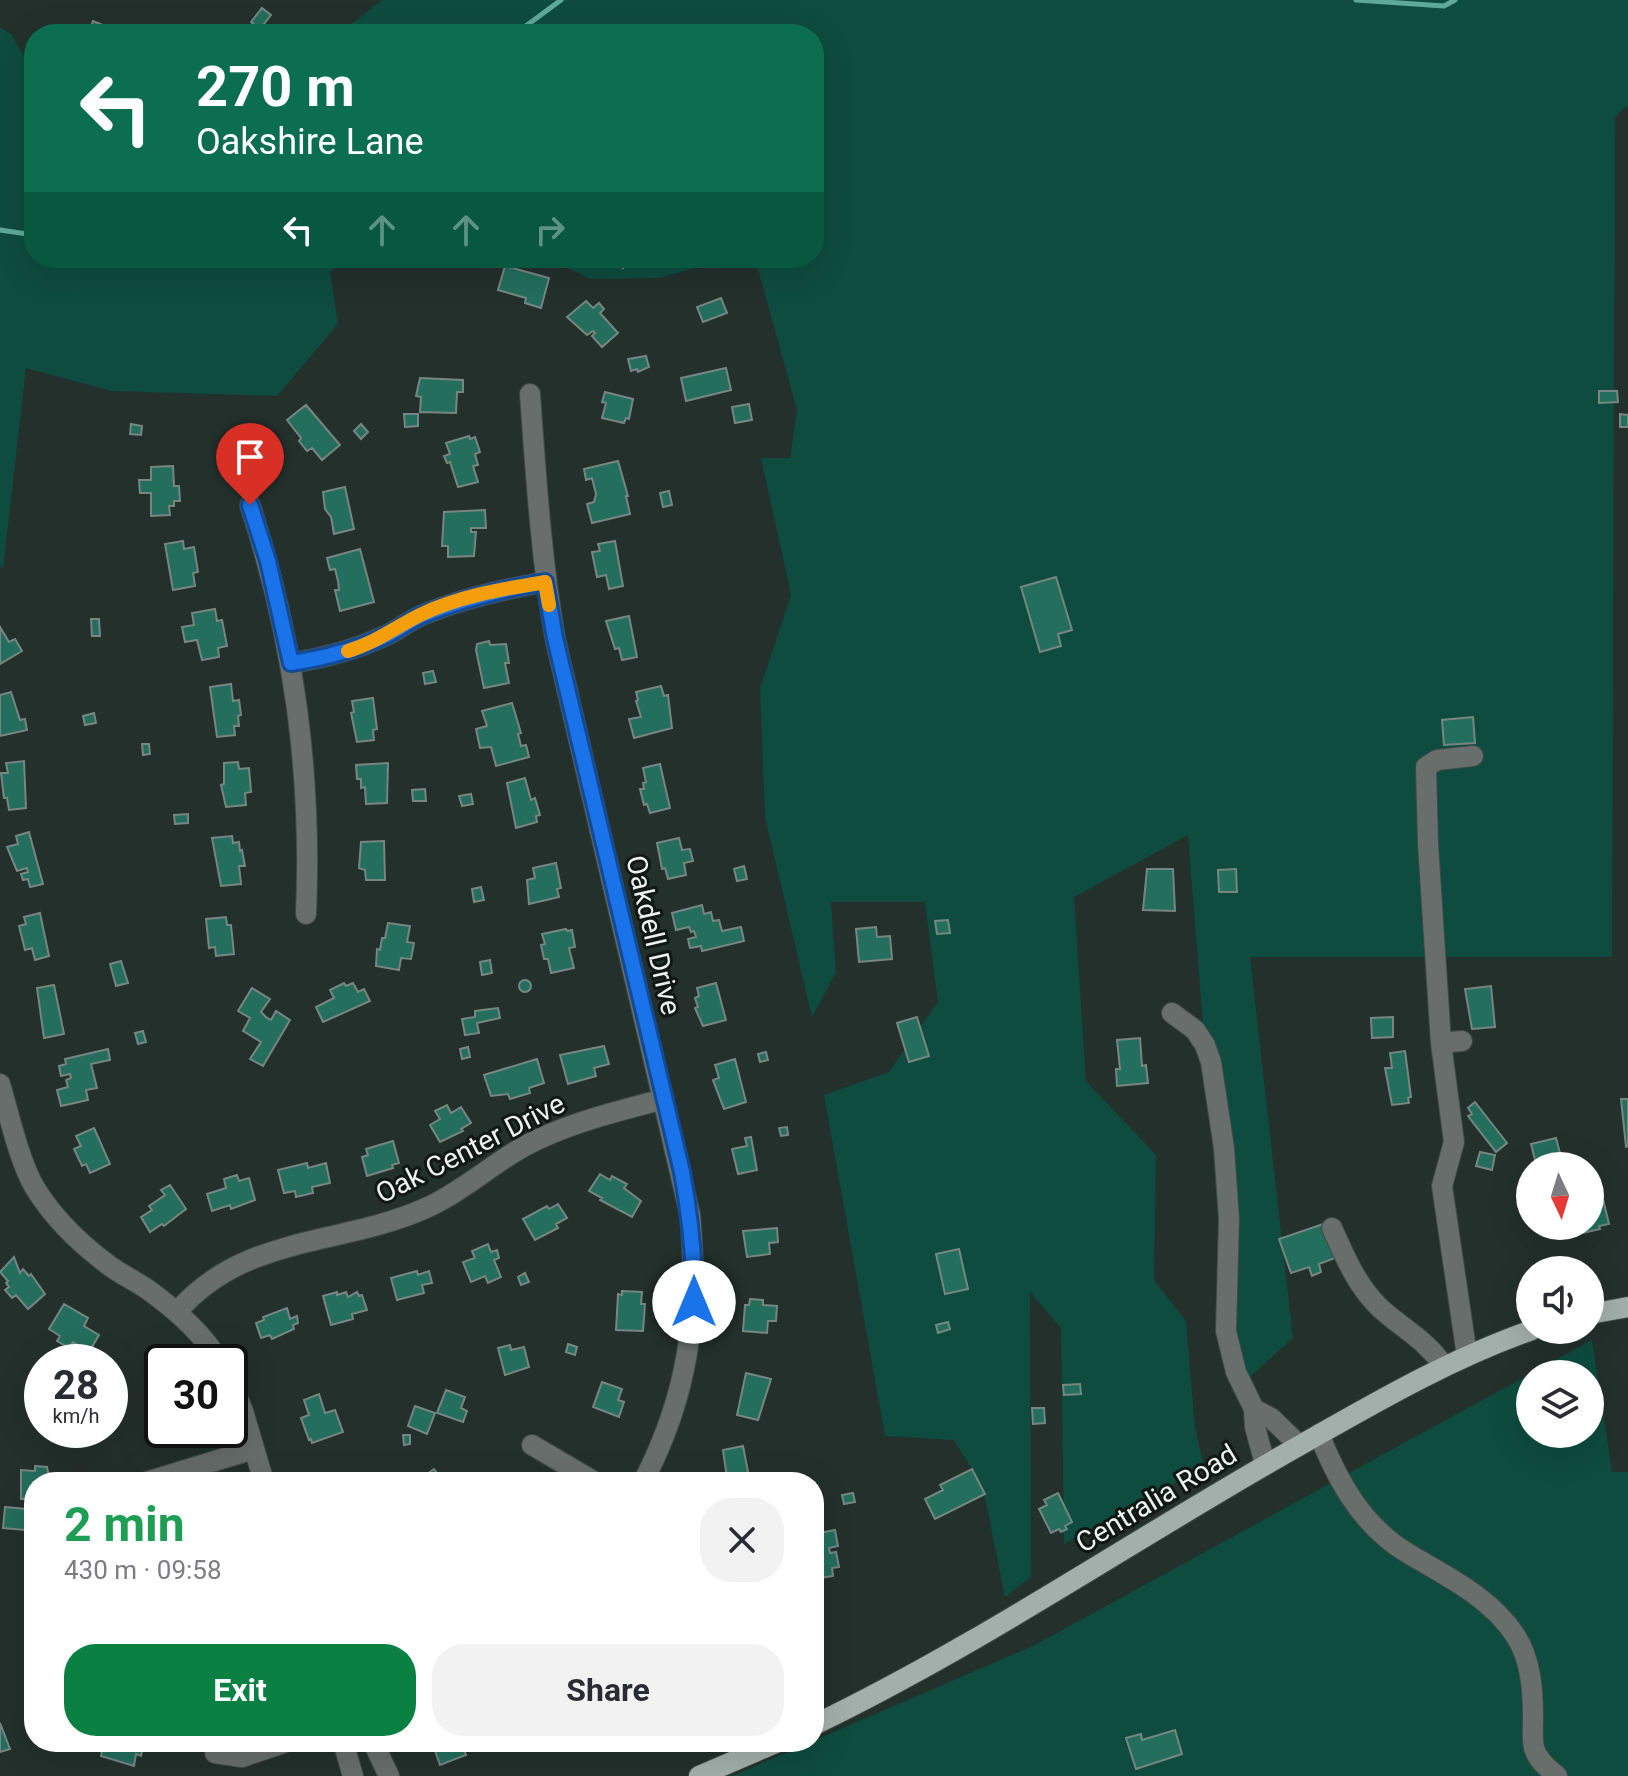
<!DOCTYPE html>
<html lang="en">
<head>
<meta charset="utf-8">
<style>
	body { margin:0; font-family:Roboto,sans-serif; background:#f2f2f3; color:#2b2b33; height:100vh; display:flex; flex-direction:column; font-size:30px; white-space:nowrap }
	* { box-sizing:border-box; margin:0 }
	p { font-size:26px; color:#7c7c81 }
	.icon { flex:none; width:44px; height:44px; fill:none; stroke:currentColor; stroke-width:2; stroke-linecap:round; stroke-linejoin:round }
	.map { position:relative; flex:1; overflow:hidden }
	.drawer { position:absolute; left:24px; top:1472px; width:800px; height:280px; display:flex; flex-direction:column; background:#fff; border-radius:32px; box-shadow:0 8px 32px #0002 }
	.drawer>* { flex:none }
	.hud { position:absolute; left:24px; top:24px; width:800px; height:244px; border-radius:32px; box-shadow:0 8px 32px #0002; background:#0b6e4f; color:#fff; overflow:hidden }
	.needle { width:52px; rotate:176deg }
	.fabs { position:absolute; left:1516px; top:1152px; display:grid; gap:16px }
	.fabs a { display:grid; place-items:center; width:88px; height:88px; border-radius:50%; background:#fff; box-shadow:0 8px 32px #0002; font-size:40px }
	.speed { position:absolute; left:24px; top:1344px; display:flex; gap:16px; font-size:40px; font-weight:700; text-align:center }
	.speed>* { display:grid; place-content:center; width:104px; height:104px; border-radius:50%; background:#fff; box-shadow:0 8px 32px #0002; line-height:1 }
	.speed small { font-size:20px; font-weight:400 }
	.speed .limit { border:4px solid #111; border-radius:12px; background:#fff; color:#111 }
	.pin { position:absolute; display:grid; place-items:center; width:68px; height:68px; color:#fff; margin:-82px -34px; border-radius:50% 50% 50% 0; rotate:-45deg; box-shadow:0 0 8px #0007 }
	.pin .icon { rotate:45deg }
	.me { position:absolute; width:88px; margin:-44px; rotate:0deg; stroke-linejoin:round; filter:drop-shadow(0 0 6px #0008) }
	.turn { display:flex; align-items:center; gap:28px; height:168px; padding:0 40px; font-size:36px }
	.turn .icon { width:104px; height:104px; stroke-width:2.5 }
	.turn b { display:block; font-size:56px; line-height:68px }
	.lanes { display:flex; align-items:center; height:76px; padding:0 40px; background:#0003; justify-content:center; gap:40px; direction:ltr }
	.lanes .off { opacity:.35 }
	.round { display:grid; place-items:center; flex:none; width:84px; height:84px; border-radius:32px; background:#f2f2f3 }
	.overview { display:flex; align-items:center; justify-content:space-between; height:136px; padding:0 40px }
	h1 { font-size:48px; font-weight:700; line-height:60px; color:#1e9e55 }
	.primary-button { display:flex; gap:16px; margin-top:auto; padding:16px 40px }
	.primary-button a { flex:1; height:92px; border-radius:32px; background:#0b8043; color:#fff; font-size:32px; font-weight:700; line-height:92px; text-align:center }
	.primary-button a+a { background:#f2f2f3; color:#2b2b33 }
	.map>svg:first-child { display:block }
	.green { fill:#0e4c3f; fill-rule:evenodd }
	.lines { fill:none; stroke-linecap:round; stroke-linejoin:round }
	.stream { stroke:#5fa998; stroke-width:5 }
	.building { fill:#236e5c; stroke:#778681; stroke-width:2 }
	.minor-casing { stroke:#3f4b47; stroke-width:22 }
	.major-casing { stroke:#3f4b47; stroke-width:22 }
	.minor { stroke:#686e6c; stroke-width:20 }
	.major { stroke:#a2afab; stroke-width:20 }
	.route-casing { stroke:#114b97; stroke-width:20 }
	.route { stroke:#1a73e8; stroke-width:14 }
	.slow { stroke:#f59e0b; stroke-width:14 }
	.labels { text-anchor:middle; stroke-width:6; stroke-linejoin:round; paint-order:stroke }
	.street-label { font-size:28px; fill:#ebf3f0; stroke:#111715 }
</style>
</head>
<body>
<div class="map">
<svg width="1628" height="1776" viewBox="0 0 1628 1776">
	<rect width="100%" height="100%" fill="#23302c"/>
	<path class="green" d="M382,0H1628V105L1615,117L1612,957H1250L1293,1338L1232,1393L1188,835L1074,897L1086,1081L1156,1155L1154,1280L1186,1321L1195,1428L1204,1467L1064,1544L1061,1328L1030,1292L1031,1577L1005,1597L983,1487L954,1440L885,1436L824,1095L889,1072L938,1002L925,902H831L836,972L812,1017L765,817L760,689L791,595L761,458H790L797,410L755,258H814V34H339Z
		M0,27L12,35L34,76V258H348L330,272L338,324L277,396L111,391L26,368L3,569L0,566Z
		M548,258H729L660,278L590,279Z
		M1592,1340L1612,1472H1628V1776H732L1035,1645ZM1530,1374H1590V1434H1530Z"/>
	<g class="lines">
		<path class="stream" d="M1356,0L1444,6L1455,0
			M515,34L561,0
			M0,230L34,235"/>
	</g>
	<path class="building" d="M262,8L271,15L260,29L251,22Z
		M93,21L124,34H88Z
		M609,258H629L623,268Z
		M505,266L549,278L541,308L525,303L526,298L498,290Z
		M721,298L727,313L703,322L697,307Z
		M586,301L593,308L599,303L604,309L600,313L618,333L602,347L592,336L595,333L593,331L587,335L567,317Z
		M646,356L649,367L638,372L637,369L631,371L628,359Z
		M726,368L731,390L686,401L681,378Z
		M420,378L463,380V392H457L456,413L420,412L421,397L416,396Z
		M1599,391H1617L1618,402L1599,403Z
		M605,392L633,399L629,419L626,418L624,423L602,418L606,403L602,402Z
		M749,404L752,420L735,423L732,407Z
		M306,405L340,445L322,460L312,448L307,451L299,441L301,438L287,420Z
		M404,414H418V426L405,427Z
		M1620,414L1628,415V427H1620Z
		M131,424L142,426L141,435L130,434Z
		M361,424L368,432L361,439L354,431Z
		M469,436L470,439L475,437L480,452L475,454L478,465L473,466L478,482L458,487L450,462L447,463L444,456L450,454L446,443Z
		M618,461L628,496H626L630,514L592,523L587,504L594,502L596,494L592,478L586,480L584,469Z
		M173,466L174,486H179L180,501H174V506H169L170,515L151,516V493H140L139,480H151V467Z
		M345,487L354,529L334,534L331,517L325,509L323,492Z
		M669,491L672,505L663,507L660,493Z
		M485,510L486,528H471V532H476L474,556L448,557V546H442L444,512Z
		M183,541L184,549L194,547L198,572L193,573L195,586L173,590L165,544Z
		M615,541L623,586L609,589L606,575L597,577L592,552L600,551L598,544Z
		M360,549L374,602L340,611L335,590H339L338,581L335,569L330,570L327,558Z
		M1056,577L1072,630L1058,634L1061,646L1040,652L1021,587Z
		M215,609L217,621L222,620L227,646L218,648L219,657L202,660L197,640L185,642L182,627L194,625L192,613Z
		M629,616L637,657L622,660L619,648L615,649L606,621Z
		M91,619H99L100,636H92Z
		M0,627L9,642L15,639L22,651L0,664Z
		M489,641L490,645L506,644L509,663H505L509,683L484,688L476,650L477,644Z
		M433,671L436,682L425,684L423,673Z
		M231,684L233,701L239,700L241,715L238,716L239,726H234L235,735L217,737L210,687Z
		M661,686L664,696L668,695L672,728L634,738L629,719L641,717L636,701L638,700L636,692Z
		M11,692L20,720L25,719L27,730L0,736V695Z
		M373,698L377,729L373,730L374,740L357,742L351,713L354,712L352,701Z
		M512,703L521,733L518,734L521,746L526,745L529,757L496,766L491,747L480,748L476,729L487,726L482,711Z
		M94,713L96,723L85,725L83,716Z
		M1473,717L1475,743L1444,745L1442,720Z
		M142,744H149L150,754L143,755Z
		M24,761L26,808L9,810L7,798H4L1,773H8L6,763Z
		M238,762L239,769L249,768L251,792L245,793L246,805L226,807L221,785L224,784V763Z
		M388,763L387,803L366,804L365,787L361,788V779H357L356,765Z
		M660,764L670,808L650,813L647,804L644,805L640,789H644L643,783L646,782L643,768Z
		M525,778L531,800L535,798L540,815L536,816L537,822L516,828L507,783Z
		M425,789L426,801H413L412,790Z
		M471,794L473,804L462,806L459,796Z
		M188,814V823L175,824L174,815Z
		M29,832L43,884L30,887L28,879L23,880L21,874L28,872L27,868L17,871L7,847L18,844L16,836Z
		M232,836L233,843L239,842L240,851L242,850L245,866H239L241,884L221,886L212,838Z
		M679,838L682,850L690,849L693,861L684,863L686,875L668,879L665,868L662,869L657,843Z
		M384,841L385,880H366L365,870L359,868L361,842Z
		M556,863L561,888L557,889L559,897L529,904L527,880L535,878L533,868Z
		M744,866L747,879L737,881L734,869Z
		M1147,869H1173L1175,911L1143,910Z
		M1236,869L1237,892H1219L1218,870Z
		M481,887L484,900L474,902L472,889Z
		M702,905L704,914L711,912L713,921L719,920L722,931L741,927L744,941L702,951L701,946L690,948L688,939L696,937L694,931L691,932L689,927L676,930L672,913Z
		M40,913L49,956L35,960L32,948L25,950L19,926L26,924L24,917Z
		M226,917L227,925H231L234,954L216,956L215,947L209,948L206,919Z
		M948,920L950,933L937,934L935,921Z
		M388,923L410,926L407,942L414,943L411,959L401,958L399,970L376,966L377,949L380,950L382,938H385Z
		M876,927L877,937L890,936L892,959L859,962L856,929Z
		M566,929L567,931L572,930L575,947L569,948L574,968L551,973L548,959H544L541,945L545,944L542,934Z
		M490,960L492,973L482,975L480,962Z
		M121,961L128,983L116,986L110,964Z
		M519 986a6 6 0 1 1 12 0a6 6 0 1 1-12 0Z
		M344,983L346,986L353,983L358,992L364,989L370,1001L323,1022L316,1007L334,998L330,990Z
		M716,983L726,1020L703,1026L695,1008L698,1007L695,998L699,996L697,988Z
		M54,985L64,1034L44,1038L37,988Z
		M1491,986L1495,1027L1472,1029L1465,989Z
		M252,988L270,999L261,1012L267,1018L271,1020L276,1011L290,1020L263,1066L250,1059L261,1042L243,1031L250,1018L238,1011Z
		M498,1008L500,1018L477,1023L479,1033L465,1035L462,1019L475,1017V1011Z
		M917,1017L929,1056L909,1062L897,1023Z
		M1393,1017V1037L1372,1038L1371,1018Z
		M143,1031L146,1042L138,1044L135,1033Z
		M1140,1038L1142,1066L1146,1065L1148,1083L1117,1086L1116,1069H1120L1117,1040Z
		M604,1046L609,1064L594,1068L596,1076L568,1084L560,1055Z
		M468,1047L470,1057L462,1059L460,1049Z
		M108,1049L110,1060L91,1064L97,1088L86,1090L88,1100L61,1106L57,1090L68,1087L66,1080L71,1078L70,1074L61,1076L59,1066L66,1064L65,1059Z
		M1405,1051L1411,1097L1408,1098L1409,1103L1392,1105L1385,1068H1392L1390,1053Z
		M766,1052L768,1060L760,1062L758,1054Z
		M537,1059L544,1083L529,1088L530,1093L510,1099L508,1094L491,1096L484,1075Z
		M735,1059L746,1102L724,1109L713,1080L719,1078L715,1065Z
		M1621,1099H1628V1146L1626,1147Z
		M1475,1102L1507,1143L1496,1152L1468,1116L1472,1114L1468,1108Z
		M447,1105L451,1113L461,1107L471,1123L461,1129L463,1131L440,1142L430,1125L440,1119L435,1111Z
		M787,1127L788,1135L781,1136L779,1128Z
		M94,1128L110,1164L90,1173L86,1164L82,1166L74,1149L81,1146L76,1136Z
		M751,1137L757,1170L738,1174L732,1149L747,1146L745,1138Z
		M1556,1138L1561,1157L1536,1164L1531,1144Z
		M393,1141L399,1163L392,1165L393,1168L367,1176L362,1157L368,1155L366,1149Z
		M1480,1152L1495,1155L1492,1170L1476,1166Z
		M1560,1160L1562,1166H1542L1541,1165Z
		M307,1163L308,1168L326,1163L330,1183L312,1187L313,1193L296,1197L295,1191L284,1193L278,1170Z
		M600,1174L610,1180L612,1176L627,1184L624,1188L641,1201L632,1217L600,1200L602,1198L589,1191Z
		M237,1175L239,1181L249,1178L255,1200L231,1209L230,1205L212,1211L207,1194L226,1188L224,1179Z
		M170,1185L186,1209L164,1226L162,1224L150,1232L141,1217L152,1210L149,1206L165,1195L161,1190Z
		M1590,1193L1592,1202L1603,1199L1609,1224L1599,1226L1600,1229L1560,1238L1557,1226H1590Z
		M558,1204L567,1218L556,1224L558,1228L535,1240L523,1219L547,1206L549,1209Z
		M1323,1224L1335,1258L1319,1264L1321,1272L1312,1276L1309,1267L1291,1273L1279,1239Z
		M777,1228L778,1242L769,1243L770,1254L747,1257L743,1231Z
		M488,1244L491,1252L497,1250L499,1258L494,1260L501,1277L488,1283L485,1276L471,1282L463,1262L475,1258L472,1251Z
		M959,1249L968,1289L945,1294L936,1254Z
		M14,1257L20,1273L23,1269L29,1276L31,1274L45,1294L28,1309L16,1295L12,1298L5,1290L9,1287L6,1283L8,1281L0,1272Z
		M417,1271L418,1275L429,1271L432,1283L422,1285L424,1293L397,1300L391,1278Z
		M525,1273L529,1282L521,1285L518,1277Z
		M622,1291L642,1292L641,1304H645L643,1331L616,1330L618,1294L622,1295Z
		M337,1292V1295L346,1292L348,1297L357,1292L359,1296L362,1295L367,1310L352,1314L353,1319L331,1325L323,1296Z
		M750,1299L763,1300V1305L777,1306L776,1321H768L767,1333L743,1331L745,1305H749Z
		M64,1304L88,1318L84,1326L99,1335L89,1352L73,1342L69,1348L57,1341L60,1336L49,1329Z
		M287,1308L290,1319L297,1316L298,1323L293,1325L294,1329L272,1339L270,1335L261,1338L256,1323L264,1320L263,1317Z
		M948,1322L950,1329L938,1333L936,1325Z
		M568,1344L577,1347L575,1355L566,1352Z
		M510,1345L511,1350L524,1347L529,1367L505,1375L498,1348Z
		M746,1373L771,1379L758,1420L737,1415Z
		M602,1382L622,1389L618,1400L624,1402L619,1417L593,1407Z
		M1080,1384L1081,1394L1064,1395L1063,1385Z
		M446,1390L465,1397L461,1408L467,1411L463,1422L437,1413Z
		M319,1394L325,1413L335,1410L343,1432L312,1443L311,1439L309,1440L301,1418L309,1415L304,1400Z
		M162,1397V1423L153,1426L145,1408Z
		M415,1406L435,1413L427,1434L408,1426Z
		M1032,1408H1044L1045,1423L1033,1424Z
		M60,1430H83L66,1439Z
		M403,1435H410V1444L404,1445Z
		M743,1446L750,1482H729L733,1481L732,1477L727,1478L723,1450Z
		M35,1466L47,1467L50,1482H34V1499H21V1470L35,1471Z
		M434,1469L444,1482H417V1481Z
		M972,1469L985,1494L935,1519L925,1499L943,1490L940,1485Z
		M341,1474L344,1482H325L324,1479Z
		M853,1493L855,1502L844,1504L842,1495Z
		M1058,1493L1072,1522L1065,1526L1067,1529L1061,1532L1059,1529L1051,1533L1039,1509L1047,1505L1044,1500Z
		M5,1507L26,1509L25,1530L3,1528Z
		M835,1530L838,1546L829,1548L830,1553L836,1552L839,1567L832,1568L833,1576L814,1579V1534Z
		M0,1723L10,1749L0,1752Z
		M1175,1730L1182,1754L1136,1769L1126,1738L1141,1734L1142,1740Z
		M114,1742H140L139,1746L143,1747L141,1756L136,1754L134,1766L101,1756L103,1745L113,1748Z
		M432,1742H486V1744L472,1750L469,1743L462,1745L466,1755L440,1765Z"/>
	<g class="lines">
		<g class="minor-casing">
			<path id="minor" d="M530,394C536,476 541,557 555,638L690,1215C699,1313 689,1394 643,1482
				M250,505C294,641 312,772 306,914
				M291,663C325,658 355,650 387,635C400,629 411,619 425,614C464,598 504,589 545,582
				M1172,1013L1195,1030L1205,1045L1211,1062L1224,1148L1229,1219L1226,1331L1236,1372L1254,1409
				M1462,1041L1441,1043L1454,1142L1442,1186L1467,1356
				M1441,1043L1428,844L1426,767L1437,760L1473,756
				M0,1084C9,1114 19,1161 35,1188C53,1217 78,1242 106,1263C118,1273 134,1280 147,1289C175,1309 202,1332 220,1362
				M1332,1228C1345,1257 1357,1286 1380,1308C1403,1329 1425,1339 1444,1366
				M177,1312C244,1234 339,1247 426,1208C468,1189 500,1156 541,1138C580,1120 623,1110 664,1099
				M230,1380L243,1411L264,1482
				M1319,1434C1338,1482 1363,1527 1409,1554C1446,1576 1490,1597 1515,1635C1531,1659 1533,1690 1533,1718C1533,1727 1532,1739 1534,1748C1538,1761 1548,1768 1557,1776
				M532,1445L595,1482
				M1265,1464L1255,1427L1254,1409L1271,1418L1299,1445
				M146,1482L254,1449
				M343,1742L353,1776
				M373,1742L389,1776
				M215,1753L242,1757L286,1742"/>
		</g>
		<g class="major-casing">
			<path id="major" d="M1590,1314L1628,1307
				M814,1725C984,1643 1140,1535 1304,1443C1378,1401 1452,1358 1532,1330
				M699,1776L778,1742"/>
		</g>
		<use href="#minor" class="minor"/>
		<use href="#major" class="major"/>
	</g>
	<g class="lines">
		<g class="route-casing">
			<path id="route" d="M250,505L268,561L291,663C325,658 356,650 387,635C400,629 411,619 425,614C464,598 504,589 545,582L555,638L682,1172C690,1216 695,1258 694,1302"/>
		</g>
		<use href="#route" class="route"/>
		<path class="slow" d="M348,651C375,643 396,627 420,615C459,596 503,589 545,582L549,605"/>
	</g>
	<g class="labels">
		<g class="street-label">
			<text transform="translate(654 935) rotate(77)" y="10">Oakdell Drive</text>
			<text transform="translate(470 1148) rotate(-27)" y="10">Oak Center Drive</text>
			<text transform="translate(1156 1498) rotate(-31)" y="10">Centralia Road</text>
		</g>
	</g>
</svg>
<div class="fabs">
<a><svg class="needle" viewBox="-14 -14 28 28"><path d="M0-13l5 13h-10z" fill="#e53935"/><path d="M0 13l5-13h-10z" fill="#7c7c81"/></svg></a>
<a><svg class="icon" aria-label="sound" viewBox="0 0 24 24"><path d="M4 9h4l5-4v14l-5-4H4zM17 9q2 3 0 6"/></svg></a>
<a><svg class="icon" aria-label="layers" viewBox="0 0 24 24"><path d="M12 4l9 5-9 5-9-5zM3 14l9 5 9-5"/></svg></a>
</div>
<div class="speed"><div>28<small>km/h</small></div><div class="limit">30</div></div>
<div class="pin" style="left:250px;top:505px;background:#d93025"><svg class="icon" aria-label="arrive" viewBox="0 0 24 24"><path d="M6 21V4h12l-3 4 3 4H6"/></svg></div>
<svg class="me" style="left:694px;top:1302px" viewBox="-20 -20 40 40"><circle r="19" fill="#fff"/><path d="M0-13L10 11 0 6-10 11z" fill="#1a73e8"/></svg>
<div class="hud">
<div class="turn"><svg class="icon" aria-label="left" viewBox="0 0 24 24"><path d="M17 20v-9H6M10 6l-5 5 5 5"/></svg><div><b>270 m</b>Oakshire Lane</div></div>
<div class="lanes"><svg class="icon" aria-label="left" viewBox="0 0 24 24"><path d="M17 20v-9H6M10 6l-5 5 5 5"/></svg><svg class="icon off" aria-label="ahead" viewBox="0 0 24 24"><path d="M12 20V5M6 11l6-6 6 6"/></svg><svg class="icon off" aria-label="ahead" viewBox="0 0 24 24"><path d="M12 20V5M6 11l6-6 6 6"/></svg><svg class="icon off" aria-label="right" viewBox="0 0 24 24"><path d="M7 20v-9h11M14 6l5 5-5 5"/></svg></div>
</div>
<section class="drawer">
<div class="overview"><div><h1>2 min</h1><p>430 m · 09:58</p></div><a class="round"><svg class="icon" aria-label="close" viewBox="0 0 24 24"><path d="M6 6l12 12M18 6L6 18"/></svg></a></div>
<div class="primary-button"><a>Exit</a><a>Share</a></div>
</section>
</div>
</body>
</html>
